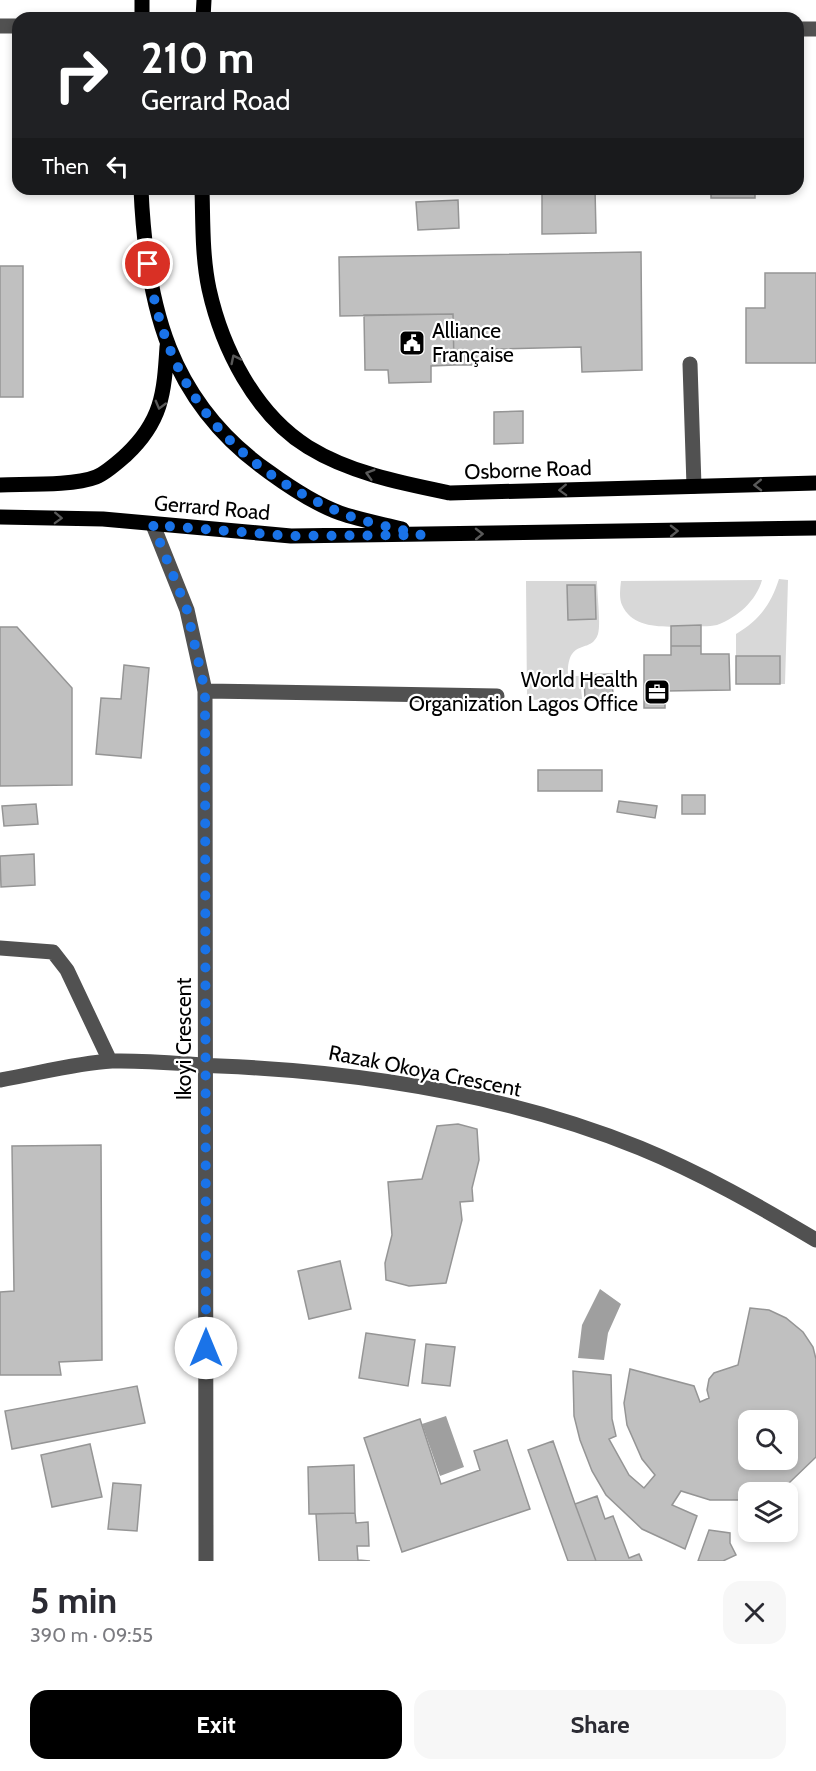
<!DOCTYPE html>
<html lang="en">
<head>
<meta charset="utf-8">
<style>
	body { margin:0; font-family:Cabin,sans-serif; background:#f7f7f7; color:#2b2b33; height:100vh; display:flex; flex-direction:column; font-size:22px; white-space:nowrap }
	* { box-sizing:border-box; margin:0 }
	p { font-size:20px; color:#7c7c81 }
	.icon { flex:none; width:33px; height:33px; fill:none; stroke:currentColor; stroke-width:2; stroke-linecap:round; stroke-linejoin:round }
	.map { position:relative; height:1561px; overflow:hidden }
	.panel { display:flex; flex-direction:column; background:#fff; flex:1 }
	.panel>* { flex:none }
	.banner { position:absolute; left:12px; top:12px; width:792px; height:183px; border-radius:18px; box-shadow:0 3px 9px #0003; background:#202124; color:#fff; overflow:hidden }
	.fabs { position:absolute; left:738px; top:1410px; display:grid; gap:12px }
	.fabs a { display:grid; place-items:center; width:60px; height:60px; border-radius:12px; background:#fff; box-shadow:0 3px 9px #0003; font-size:30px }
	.pin { position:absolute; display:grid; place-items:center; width:51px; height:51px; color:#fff; margin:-26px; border:3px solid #fff; border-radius:50%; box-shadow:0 2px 6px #0007 }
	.me { position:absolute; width:66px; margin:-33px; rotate:0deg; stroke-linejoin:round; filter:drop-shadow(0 0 4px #0008) }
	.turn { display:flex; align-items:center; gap:21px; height:126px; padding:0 30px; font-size:27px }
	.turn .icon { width:78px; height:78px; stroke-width:2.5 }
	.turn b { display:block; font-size:42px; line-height:51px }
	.then { display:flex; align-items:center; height:57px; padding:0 30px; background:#0003; gap:12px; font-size:22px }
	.round { display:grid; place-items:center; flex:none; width:63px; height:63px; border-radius:18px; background:#f7f7f7 }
	.overview { display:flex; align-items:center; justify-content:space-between; height:102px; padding:0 30px }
	h1 { font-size:36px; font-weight:700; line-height:45px }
	.primary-button { display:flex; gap:12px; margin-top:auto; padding:12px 30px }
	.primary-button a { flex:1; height:69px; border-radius:18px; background:#000; color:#fff; font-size:24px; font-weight:700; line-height:69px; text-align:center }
	.primary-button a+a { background:#f7f7f7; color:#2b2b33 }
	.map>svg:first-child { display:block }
	.green { fill:#d8d8d8 }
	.water { fill:#9f9f9f }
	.building { fill:#c0c0c0; stroke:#959595; stroke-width:1.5; fill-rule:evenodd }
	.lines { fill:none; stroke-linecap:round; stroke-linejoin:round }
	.minor { stroke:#515151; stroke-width:15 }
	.major { stroke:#000; stroke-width:15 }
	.oneway { stroke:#595959 }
	.route { stroke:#1a73e8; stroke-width:10; stroke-dasharray:0 18 }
	.labels { text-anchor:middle; stroke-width:4.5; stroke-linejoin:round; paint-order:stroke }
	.poi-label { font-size:21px; fill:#000; stroke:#fff; text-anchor:start }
	.street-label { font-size:21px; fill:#000; stroke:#fff }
</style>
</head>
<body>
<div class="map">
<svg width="816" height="1561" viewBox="0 0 816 1561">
	<rect width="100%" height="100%" fill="#fff"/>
	<path class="green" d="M779,579L788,580L785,684H780V656H736V634C759,621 771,604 779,579Z
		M762,580C756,601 738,617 717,625C709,627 697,626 689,626C666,627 633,630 622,605C619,598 620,589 621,581Z
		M526,581H597C597,594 601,623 598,634C591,655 567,636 568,676H580L582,699L527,700Z"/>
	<path class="water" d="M600,1289L621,1304L608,1333L604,1360L578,1358L582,1325Z
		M446,1416L464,1467L440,1476L422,1424Z"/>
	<path class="building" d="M542,189H595L596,233L542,234Z
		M711,189H755V198H711Z
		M458,200L459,228L418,230L416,202Z
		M641,252L642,370L582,372L581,347L495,349L473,365H454L453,314L340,316L339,257Z
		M0,266H23V397H0Z
		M765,273H816V363H746V308H765Z
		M453,314L454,365L431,366V382L389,383L388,370H365L364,315Z
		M523,411V443L494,444V412Z
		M567,585H595L596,619L568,620Z
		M701,625V646H671V626Z
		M0,627H17L72,688V785L0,786Z
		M671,646H701V654H729L730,690L665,691V708H644V655H671Z
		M736,656H780V684H736Z
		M124,665L149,668L141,758L96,754L101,698L121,699Z
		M612,674L613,697L585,699L584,675Z
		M538,770H602V791H538Z
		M682,795H705V814H682Z
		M619,801L657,806L655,818L617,812Z
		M36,804L38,824L4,826L2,806Z
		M34,854L35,885L1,887L0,856Z
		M458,1124L477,1129L479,1160L472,1188L473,1201L460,1202L462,1220L446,1283L409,1286L386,1280L385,1263L392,1235L388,1182L422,1179L437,1126Z
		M101,1145L102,1360L59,1362L61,1375H0V1292L14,1291L12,1146Z
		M340,1261L351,1309L309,1319L298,1271Z
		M750,1308L769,1310L786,1318L803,1332L813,1347L816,1359V1457L789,1483L772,1492H748V1500H710L681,1491L672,1505L697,1516L685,1549L642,1529L606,1495L592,1471L580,1440L574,1416L573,1371L611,1375L612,1419L616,1436L609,1439L629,1475L644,1488L655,1475L642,1459L627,1425L624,1403L630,1369L694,1386L700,1402L709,1398L707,1390L709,1379L714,1373L738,1365ZM748,1420H788V1460H748Z
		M366,1333L415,1340L408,1386L359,1378Z
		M426,1344L455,1347L450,1386L422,1383Z
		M137,1386L145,1423L12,1449L5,1411Z
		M420,1419L441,1484L480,1470L474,1451L507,1440L530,1509L402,1552L364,1438Z
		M553,1441L575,1504L596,1561H568L528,1450Z
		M90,1444L102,1497L52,1507L41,1455Z
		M354,1465L355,1513L309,1514L308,1467Z
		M113,1483L141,1485L137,1531L108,1529Z
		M597,1496L605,1519L613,1516L629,1558L639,1554L642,1561H596L575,1504Z
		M355,1513L356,1523L368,1522L369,1546H357L358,1560L370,1561H319L316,1514Z
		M709,1530L730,1533V1543L736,1555L723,1561H698Z"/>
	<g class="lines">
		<path class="minor" d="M0,26H18
			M798,29H816
			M690,364L694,486
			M153,525L187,610L205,691L206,1561
			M205,691L497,696
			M0,948L53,952L67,970L110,1061
			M0,1080C36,1074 75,1063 112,1061C147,1060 184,1064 220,1066C362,1072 507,1094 640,1148C701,1173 759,1206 816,1240"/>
		<path class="major" d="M142,18V0
			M203,18L204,0
			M141,189C146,305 169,402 269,472C291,488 315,504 340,513C360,520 382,524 402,529
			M202,189C203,222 202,256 209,289C222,348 255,414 308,447C350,473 401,483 450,493L816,483
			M0,485C26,484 73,486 96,477C106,473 118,462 126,455C162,421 164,394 167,347
			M0,517L103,519L291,536L816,528"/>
	</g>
	<defs><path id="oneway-chevron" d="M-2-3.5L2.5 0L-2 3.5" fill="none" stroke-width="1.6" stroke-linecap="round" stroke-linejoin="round" transform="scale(1.5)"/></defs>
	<g class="oneway">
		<use href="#oneway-chevron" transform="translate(235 359) rotate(-116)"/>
		<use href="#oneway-chevron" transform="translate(160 405) rotate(105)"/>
		<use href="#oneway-chevron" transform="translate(370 474) rotate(-164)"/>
		<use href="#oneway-chevron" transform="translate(758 485) rotate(179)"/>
		<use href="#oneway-chevron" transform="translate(563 490) rotate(178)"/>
		<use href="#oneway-chevron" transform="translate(58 518) rotate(2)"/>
		<use href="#oneway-chevron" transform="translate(674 531) rotate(-1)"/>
		<use href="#oneway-chevron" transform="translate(479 534) rotate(-1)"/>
	</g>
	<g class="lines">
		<path class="route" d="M148,264C164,384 227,463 337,511C363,523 394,527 421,535L291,536L153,525L187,610L205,691L206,1348"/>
	</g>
	<defs>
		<g id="civic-square" transform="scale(1.35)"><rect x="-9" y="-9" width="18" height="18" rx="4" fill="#000" stroke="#fff"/><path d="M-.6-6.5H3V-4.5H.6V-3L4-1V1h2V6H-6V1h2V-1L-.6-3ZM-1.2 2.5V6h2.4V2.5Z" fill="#fff"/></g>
		<g id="office-square" transform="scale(1.35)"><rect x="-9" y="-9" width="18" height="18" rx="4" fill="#000" stroke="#fff"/><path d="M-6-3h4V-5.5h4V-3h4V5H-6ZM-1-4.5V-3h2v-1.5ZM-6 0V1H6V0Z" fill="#fff"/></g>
	</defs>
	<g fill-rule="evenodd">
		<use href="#civic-square" x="412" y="343"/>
		<use href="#office-square" x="657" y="692"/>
	</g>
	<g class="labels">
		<g class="poi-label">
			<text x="432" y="338">Alliance<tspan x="432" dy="24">Française</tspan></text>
			<text x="638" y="687" text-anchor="end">World Health<tspan x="638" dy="24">Organization Lagos Office</tspan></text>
		</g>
		<g class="street-label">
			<text transform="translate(528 470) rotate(-2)" y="7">Osborne Road</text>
			<text transform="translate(212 508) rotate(5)" y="7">Gerrard Road</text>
			<text transform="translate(184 1039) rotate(-90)" y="7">Ikoyi Crescent</text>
			<text transform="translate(425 1071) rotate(11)" y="7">Razak Okoya Crescent</text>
		</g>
	</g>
</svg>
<div class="fabs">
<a><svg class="icon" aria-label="search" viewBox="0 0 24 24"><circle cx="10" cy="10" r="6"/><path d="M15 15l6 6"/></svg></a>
<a><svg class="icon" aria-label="layers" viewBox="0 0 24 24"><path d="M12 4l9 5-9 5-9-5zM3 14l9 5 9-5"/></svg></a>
</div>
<div class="pin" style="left:148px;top:264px;background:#d93025"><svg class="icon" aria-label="arrive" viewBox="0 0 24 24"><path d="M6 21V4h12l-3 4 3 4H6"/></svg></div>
<svg class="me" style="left:206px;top:1348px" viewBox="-20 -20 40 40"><circle r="19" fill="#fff"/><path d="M0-13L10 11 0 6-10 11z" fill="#1a73e8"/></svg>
<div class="banner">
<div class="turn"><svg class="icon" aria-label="right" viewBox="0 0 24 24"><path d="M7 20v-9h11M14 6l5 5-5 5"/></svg><div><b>210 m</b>Gerrard Road</div></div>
<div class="then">Then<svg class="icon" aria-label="left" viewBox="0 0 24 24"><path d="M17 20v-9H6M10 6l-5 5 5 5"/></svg></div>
</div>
</div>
<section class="panel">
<div class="overview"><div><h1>5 min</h1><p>390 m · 09:55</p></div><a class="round"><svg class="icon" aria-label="close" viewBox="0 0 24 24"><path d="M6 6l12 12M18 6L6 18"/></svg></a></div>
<div class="primary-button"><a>Exit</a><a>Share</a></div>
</section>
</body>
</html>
